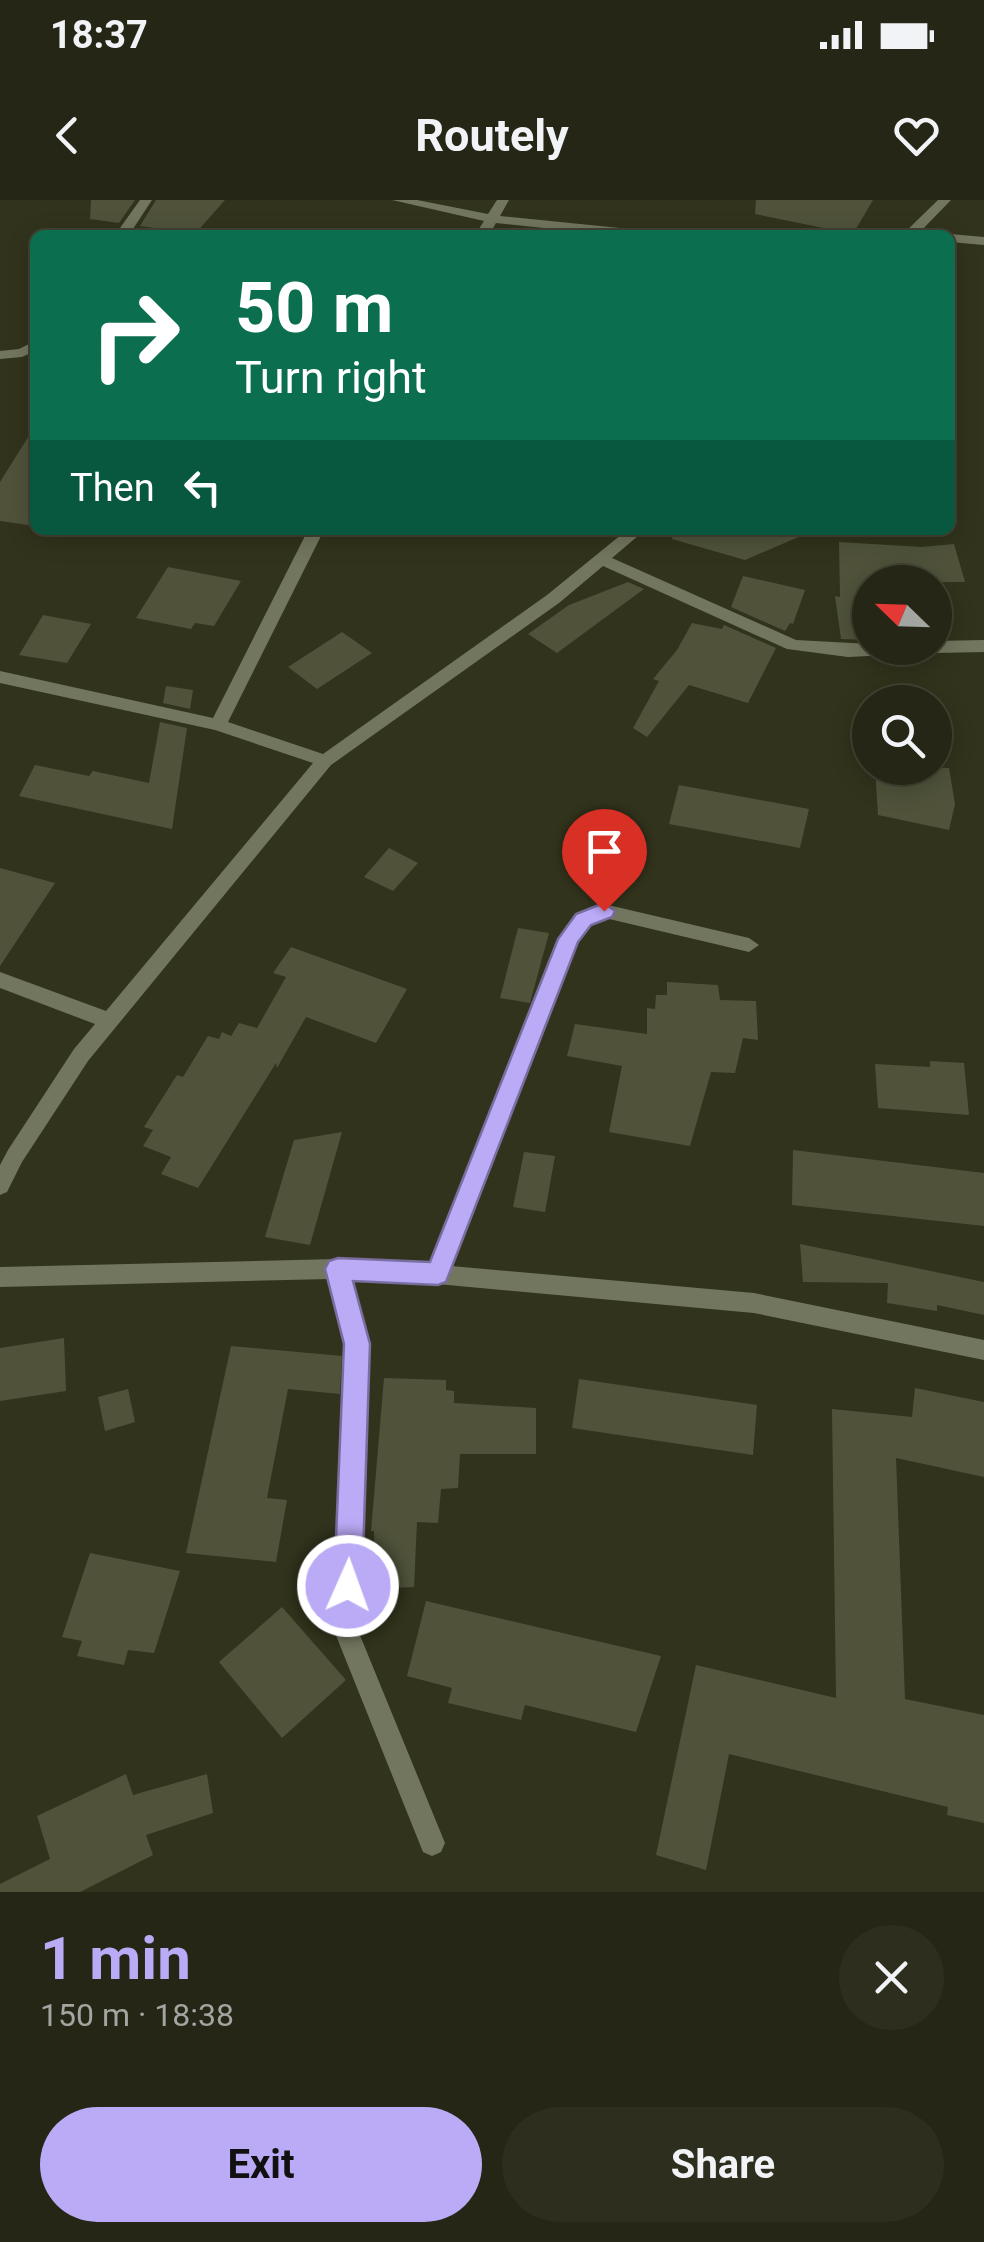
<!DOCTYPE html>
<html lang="en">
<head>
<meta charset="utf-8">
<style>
	body { margin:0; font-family:Roboto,sans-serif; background:#2d2e1e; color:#f1f3f6; height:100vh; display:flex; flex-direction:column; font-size:38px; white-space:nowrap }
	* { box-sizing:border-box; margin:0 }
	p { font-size:32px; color:#a3a5a0 }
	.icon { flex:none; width:55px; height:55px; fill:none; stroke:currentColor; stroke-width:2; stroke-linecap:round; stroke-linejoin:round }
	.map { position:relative; height:1692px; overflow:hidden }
	.details { display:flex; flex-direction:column; background:#252615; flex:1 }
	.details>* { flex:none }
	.hud { position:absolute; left:30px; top:30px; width:925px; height:305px; border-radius:15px; box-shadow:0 5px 25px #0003,0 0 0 2px #424334; background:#0b6e4f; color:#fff; overflow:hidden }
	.needle { width:65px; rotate:293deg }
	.controls { position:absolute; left:852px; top:365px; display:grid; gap:20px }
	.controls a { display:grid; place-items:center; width:100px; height:100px; border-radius:50%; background:#252615; box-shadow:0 5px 25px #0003,0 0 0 2px #424334; font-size:50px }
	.pin { position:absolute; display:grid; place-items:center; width:85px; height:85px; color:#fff; margin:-102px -42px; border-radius:50% 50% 50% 0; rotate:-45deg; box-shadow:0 0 10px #0007 }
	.pin .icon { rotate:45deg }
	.me { position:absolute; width:110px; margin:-55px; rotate:2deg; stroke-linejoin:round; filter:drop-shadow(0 0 8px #0008) }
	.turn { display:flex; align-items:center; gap:35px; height:210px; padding:0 40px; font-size:45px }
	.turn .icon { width:130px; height:130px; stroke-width:2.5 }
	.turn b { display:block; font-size:70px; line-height:85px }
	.then { display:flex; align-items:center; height:95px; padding:0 40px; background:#0003; gap:20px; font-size:38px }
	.round { display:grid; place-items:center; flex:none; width:105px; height:105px; border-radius:52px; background:#2d2e1e }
	.headline { display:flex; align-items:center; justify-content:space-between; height:170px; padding:0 40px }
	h1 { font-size:60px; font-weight:700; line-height:75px; color:#bbaaf6 }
	.action { display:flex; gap:20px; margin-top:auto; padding:20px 40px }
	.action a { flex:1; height:115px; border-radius:60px; background:#bbaaf6; color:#111; font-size:40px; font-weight:700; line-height:115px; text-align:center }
	.action a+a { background:#2d2e1e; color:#f1f3f6 }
	.status { display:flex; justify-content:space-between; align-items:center; height:70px; padding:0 50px; background:#252615; direction:ltr }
	.status svg { height:28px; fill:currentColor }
	header { display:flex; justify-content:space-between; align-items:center; height:130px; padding:0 40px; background:#252615; font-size:45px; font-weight:700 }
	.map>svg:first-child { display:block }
	.building { fill:#50533a }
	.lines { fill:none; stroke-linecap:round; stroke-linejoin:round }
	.street { fill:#73765e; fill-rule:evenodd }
	.route { fill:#bbaaf6; stroke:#7a6ea0; stroke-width:2.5 }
</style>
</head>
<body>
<div class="status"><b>18:37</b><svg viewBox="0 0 49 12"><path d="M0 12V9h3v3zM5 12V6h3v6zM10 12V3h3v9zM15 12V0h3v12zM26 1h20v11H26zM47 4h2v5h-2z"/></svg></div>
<header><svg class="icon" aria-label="back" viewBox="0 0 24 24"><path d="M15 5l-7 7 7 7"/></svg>Routely<svg class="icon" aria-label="heart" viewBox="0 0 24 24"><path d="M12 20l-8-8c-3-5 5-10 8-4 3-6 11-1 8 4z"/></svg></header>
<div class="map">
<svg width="984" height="1692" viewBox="0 0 984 1692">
	<rect width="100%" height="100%" fill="#31331c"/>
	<path class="building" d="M91,0H135L119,23L90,19Z
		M156,0H225L194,35H156L161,29L140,26Z
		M756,0H873L853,34L755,14Z
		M35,226V326L0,321V282Z
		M673,330H815L745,360L672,339Z
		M839,342L921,347L954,344L965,382H870V440L841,439L835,396L840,397Z
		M168,367L241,381L214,426L195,423L191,429L136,418Z
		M743,376L805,390L793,424L790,423L785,431L731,407Z
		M628,382L644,389L557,453L528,434L569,405Z
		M43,415L91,424L67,463L19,455Z
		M692,423L722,429L724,425L776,448L748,503L689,485L647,537L633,528L659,481L653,479L677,450Z
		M342,432L372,453L317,489L288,467Z
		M166,486L193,490L190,509L163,503Z
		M160,522L187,528L172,629L19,596L35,565L89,576L93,571L149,583Z
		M875,568H949L955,604L949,630L878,615Z
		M679,585L809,609L800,648L669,624Z
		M389,648L418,663L393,691L364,677Z
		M0,668L55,683L0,766Z
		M518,728L549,733L530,803L500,798Z
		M291,747L407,789L376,843L306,817L277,868L276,863L198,988L161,974L171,957L143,946L153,930L144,927L177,875L183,877L208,836L219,839L222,832L231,836L239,823L257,828L286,777L273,773Z
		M667,782L718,785L720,800L756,801L758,840L743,838L735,873L711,872L690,946L609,932L622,866L567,856L575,824L647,834V808L655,809L656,795H667Z
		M930,861L964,863L969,915L878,908L875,864L930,867Z
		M342,932L310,1045L265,1037L294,940Z
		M793,950L984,973V1026L792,1005Z
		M524,952L555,956L545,1012L513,1007Z
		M800,1044L984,1082V1115L937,1105V1111L887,1103L888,1083L803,1082Z
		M64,1138L66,1191L0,1201V1148Z
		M231,1146L342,1156L340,1194L288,1189L267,1298L287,1300L276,1362L186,1353Z
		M384,1178L446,1180V1190L454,1191V1203L536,1208V1254H460L458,1288L441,1289L438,1323L417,1322L414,1387L375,1389L374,1331H371Z
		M579,1179L757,1205L753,1255L572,1228Z
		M915,1188L984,1202V1277L896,1258L905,1499L984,1515V1623L947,1615L948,1607L729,1554L706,1670L656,1655L696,1465L836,1498L832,1209L912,1217Z
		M128,1189L135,1222L105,1231L98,1197Z
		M90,1353L180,1371L154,1453L128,1450L124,1465L77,1456L82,1441L62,1437Z
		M426,1401L661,1456L636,1532L525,1505L521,1520L448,1503L452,1488L407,1476Z
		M282,1407L346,1480L282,1538L219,1462Z
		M126,1574L133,1595L207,1574L213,1613L146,1635L153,1655L80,1692H0V1684L50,1659L37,1616Z"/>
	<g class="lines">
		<path class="street" d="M140,0H152L129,35H115Z
			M392,0H417L488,14L497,0H509L500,16L650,31L657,35H611L496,23L489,35H475L484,21Z
			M938,0H951L917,35H902Z
			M950,34L984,37V45L950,42V35H946Z
			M35,141V151L22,157L0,159V151L19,149Z
			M308,330H324L228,522L323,554L547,395L627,330H645L612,358L796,440L870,444V448H919L911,454L848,457L787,449L603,366L559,403L331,565L88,861L22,962L7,992L0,995V965L8,950L74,849L95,824L0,788V772L106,811L313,563L215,530L0,483V471L213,518Z
			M984,440V452L935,453L927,448H935V441Z
			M604,704L749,738L759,745L749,752L605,718L590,724L577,742L451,1066L754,1093L984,1140V1160L754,1113L437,1084L352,1079L368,1144L357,1428L445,1643L441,1652L432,1656L423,1652L333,1428L346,1144L330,1079L0,1087V1067L338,1059L430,1064L559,739L576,714Z"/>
	</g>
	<path class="route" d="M604,703L615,711L612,717L591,725L578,742L446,1082L438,1085L353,1081L370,1144L362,1386L358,1396L348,1400L338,1396L334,1386L344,1144L325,1069L329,1061L338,1058L430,1062L558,739L576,714Z"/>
</svg>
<div class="controls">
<a><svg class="needle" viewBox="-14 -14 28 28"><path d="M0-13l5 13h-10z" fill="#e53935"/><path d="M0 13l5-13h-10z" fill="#a3a5a0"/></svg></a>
<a><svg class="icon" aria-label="search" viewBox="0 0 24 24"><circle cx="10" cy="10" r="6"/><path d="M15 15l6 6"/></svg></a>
</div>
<div class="pin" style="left:604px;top:711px;background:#d93025"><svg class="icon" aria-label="arrive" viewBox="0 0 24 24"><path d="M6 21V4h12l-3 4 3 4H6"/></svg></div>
<svg class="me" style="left:348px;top:1386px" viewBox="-20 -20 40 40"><circle r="17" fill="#bbaaf6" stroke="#fff" stroke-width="3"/><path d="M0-11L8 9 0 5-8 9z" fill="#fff"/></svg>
<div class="hud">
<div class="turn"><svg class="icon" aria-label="right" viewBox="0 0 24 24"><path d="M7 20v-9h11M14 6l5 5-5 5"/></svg><div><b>50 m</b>Turn right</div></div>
<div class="then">Then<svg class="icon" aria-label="left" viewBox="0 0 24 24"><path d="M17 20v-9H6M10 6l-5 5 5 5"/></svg></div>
</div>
</div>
<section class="details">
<div class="headline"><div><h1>1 min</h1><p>150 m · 18:38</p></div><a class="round"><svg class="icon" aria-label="close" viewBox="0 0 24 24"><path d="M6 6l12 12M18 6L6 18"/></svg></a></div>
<div class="action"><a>Exit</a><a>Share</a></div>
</section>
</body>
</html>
